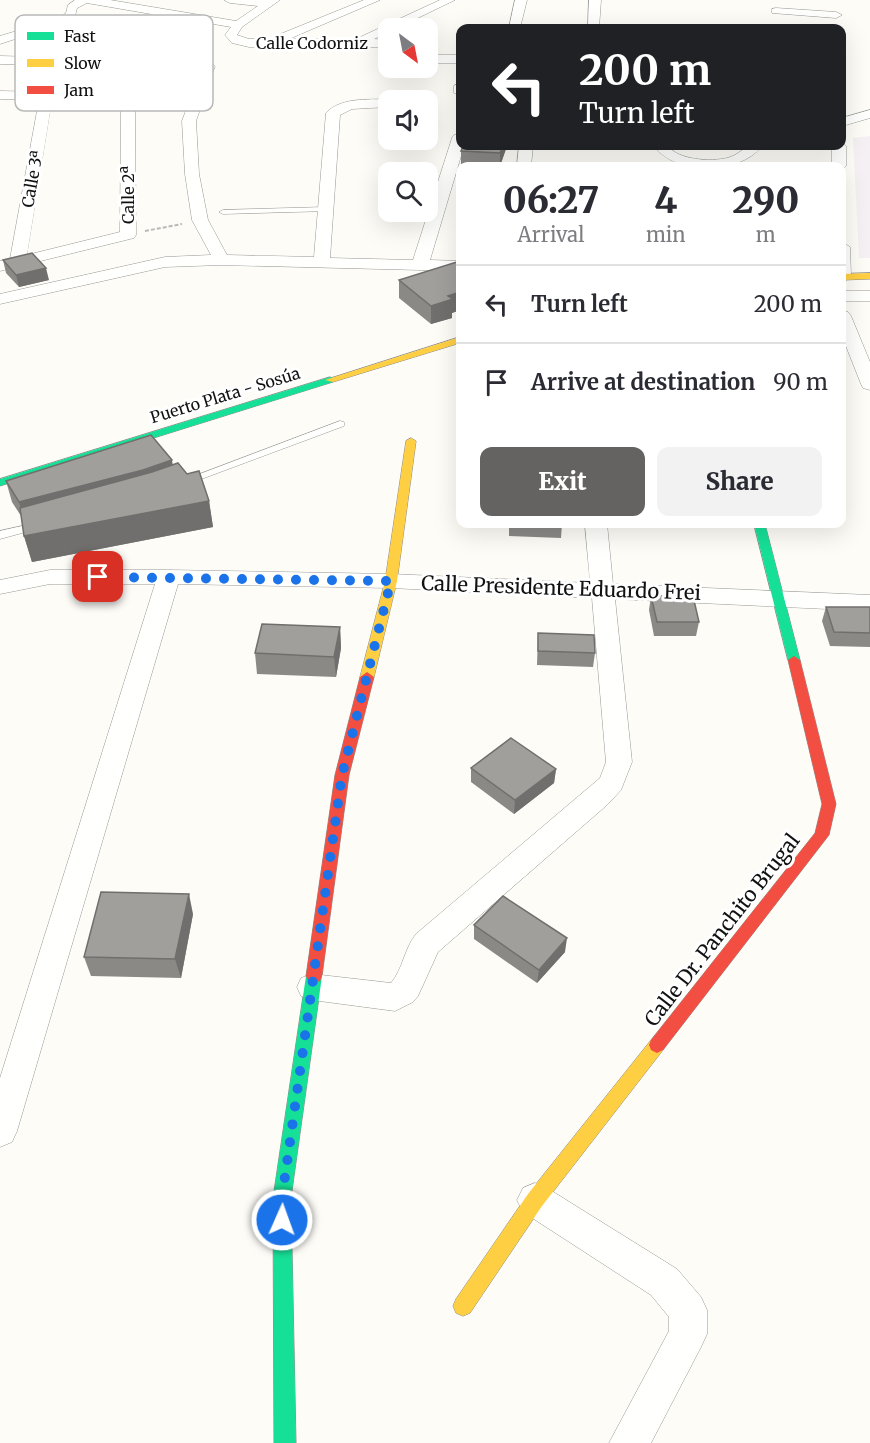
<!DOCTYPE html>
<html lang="en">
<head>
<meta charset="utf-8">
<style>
	body { margin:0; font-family:Merriweather,serif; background:#f2f2f3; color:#2b2b33; height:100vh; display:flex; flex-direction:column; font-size:22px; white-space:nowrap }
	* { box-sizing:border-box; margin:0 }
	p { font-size:20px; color:#7c7c81 }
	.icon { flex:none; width:33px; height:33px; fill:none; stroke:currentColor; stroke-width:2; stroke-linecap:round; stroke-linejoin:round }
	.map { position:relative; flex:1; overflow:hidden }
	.panel { position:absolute; left:456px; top:162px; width:390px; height:366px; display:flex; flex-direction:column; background:#fff; border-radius:12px; box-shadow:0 6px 24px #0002 }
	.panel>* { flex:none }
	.banner { position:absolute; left:456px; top:24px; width:390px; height:126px; border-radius:12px; box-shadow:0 6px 24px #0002; background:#202124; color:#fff; overflow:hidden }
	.needle { width:39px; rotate:148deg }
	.tools { position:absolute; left:378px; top:18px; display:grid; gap:12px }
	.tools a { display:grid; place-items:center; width:60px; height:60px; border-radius:12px; background:#fff; box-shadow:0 6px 24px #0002; font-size:30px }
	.pin { position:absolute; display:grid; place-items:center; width:51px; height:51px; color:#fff; margin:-26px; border-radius:12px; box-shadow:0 3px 9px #0006 }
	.me { position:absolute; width:66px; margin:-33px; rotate:2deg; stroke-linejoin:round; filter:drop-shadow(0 0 4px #0008) }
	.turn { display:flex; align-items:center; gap:21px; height:126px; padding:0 24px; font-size:27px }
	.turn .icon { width:78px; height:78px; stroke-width:2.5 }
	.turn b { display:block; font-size:42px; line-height:51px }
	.eta { display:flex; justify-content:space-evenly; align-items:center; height:102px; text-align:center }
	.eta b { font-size:36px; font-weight:800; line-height:42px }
	.action { display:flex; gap:12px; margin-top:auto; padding:12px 24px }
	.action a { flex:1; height:69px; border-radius:12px; background:#646362; color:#fff; font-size:24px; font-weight:800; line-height:69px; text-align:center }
	.action a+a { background:#f2f2f3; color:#2b2b33 }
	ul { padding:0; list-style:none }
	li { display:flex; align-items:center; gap:18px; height:78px; padding:0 24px; border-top:2px solid #e1e1e2 }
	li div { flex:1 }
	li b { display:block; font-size:22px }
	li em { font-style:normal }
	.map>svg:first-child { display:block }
	.industrial { fill:#f5f0f3 }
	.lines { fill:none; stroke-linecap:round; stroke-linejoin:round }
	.lane-casing { stroke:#979795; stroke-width:1 }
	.street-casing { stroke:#979795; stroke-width:1 }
	.fast-casing { stroke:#8e8d8b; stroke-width:1 }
	.slow-casing { stroke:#8e8d8b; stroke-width:1 }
	.jam-casing { stroke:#8e8d8b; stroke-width:1 }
	.path { stroke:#b9b9b8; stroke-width:2; stroke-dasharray:4 2; stroke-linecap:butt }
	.lane { fill:#fffffe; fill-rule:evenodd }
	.street { fill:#fffffe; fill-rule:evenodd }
	.fast { fill:#16e098; fill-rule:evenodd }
	.slow { fill:#ffcf43; fill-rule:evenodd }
	.jam { fill:#f24e42; fill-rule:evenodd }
	.wall { fill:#8a8986 }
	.shaded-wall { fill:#716f6d }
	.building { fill:#a19f9c; stroke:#716f6d; stroke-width:1.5 }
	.route { stroke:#1a73e8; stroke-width:10; stroke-dasharray:0 18 }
	.labels { text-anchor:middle; stroke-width:6; stroke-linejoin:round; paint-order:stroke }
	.far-street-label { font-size:16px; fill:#111; stroke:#fff }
	.street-label { font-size:20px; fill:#111; stroke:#fff }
	.key { fill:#fff; stroke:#b8b8b8; stroke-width:1.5 }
	.key-label { font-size:16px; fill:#111 }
</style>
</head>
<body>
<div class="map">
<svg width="870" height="1443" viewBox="0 0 870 1443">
	<rect width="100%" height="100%" fill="#fdfcf7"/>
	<path class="industrial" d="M870,136V258H859L853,138Z"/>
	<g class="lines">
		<g class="lane-casing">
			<path id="lane" d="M326,207H329V211L223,214L219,212L223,210Z
				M340,421L344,422V426L188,484H180L179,482Z
				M40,522L44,523V527L0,539V531Z"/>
		</g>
		<g class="street-casing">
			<path id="street" d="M75,0H110L236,21L258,6L230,3L224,0H280L242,27L237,35L249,39H277L278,35L364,0H380L289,39H356L440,0H455L397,28H388V33L374,39L388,40V47H249L232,43L225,35L231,27L161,15L148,34L120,60L209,62L215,66L196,121L199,174L208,220L227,255L314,257L326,113C341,97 368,100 388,99L393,100H388V107L352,109L340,115L330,258L413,260L452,138L454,135L460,134V146H464L430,260L460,261V271L221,265L165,267L0,304V294L165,257L211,255L192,220L185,174L182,121L201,70L0,64V56L106,59L140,30L151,14L87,3L77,8L75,16L67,22L0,44V36L59,18L66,13L68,5Z
				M515,0H527L520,28H509Z
				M589,0H601L599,28H588Z
				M776,8L836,12L842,15L836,18L772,13V9Z
				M428,55H460V63H428Z
				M147,71L153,75L135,108L136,235L134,238L0,271V261L10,259L39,100L0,99V91L130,94L143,72ZM52,100L125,102L121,108L120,232L27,255Z
				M460,82V93H454V86Z
				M870,110V118L846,125L842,124V118Z
				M842,142L846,146V166L842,170V166H832V146H842Z
				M519,146H533L531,166H517Z
				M654,146H668C678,160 711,162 727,158C744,153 742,144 762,146C740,175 675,176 654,146Z
				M842,242L850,247L851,277L843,282Z
				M842,291H870V301H842Z
				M842,311L848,312L851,316L870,362V390L863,388L861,384L842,336Z
				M585,524H607L613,584L870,595V611L615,599L632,762L621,790L607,805L438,952L418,996L413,1002L395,1011L312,1000L301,996L297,987L301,978L312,974L391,983C403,969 404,949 416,934L600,778L606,762L592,598L391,588L178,584L17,1131L12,1142L0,1147V1078L155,584H50L0,594V580L50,570H169L391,574L590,583Z
				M535,1183L547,1188L677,1269L701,1297L707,1310V1334L701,1347L651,1443H609L669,1331V1317L651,1295L523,1212L517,1200L523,1188Z"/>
		</g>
		<g class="fast-casing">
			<path id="fast" d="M330,377L333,378V382L0,486V479Z
				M754,524H765L800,660L799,663L794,664L788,660Z
				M314,969L320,971L322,976L291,1198L296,1443H274L273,1198L306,976L308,971Z"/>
		</g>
		<g class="slow-casing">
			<path id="slow" d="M870,273V279L842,280V274Z
				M460,337V343L333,382L325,380Z
				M411,438L416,441L397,581L374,677L367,682L360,677L385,581L406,441Z
				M657,1037L663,1040L665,1045L663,1050L542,1206L470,1313L463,1316L456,1313L453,1306L456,1299L528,1194L651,1040Z"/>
		</g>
		<g class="jam-casing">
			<path id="jam" d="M794,656L800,660L836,804L829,835L663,1050L657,1053L651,1050L649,1045L651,1040L815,833L822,804L788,660Z
				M367,672L374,677L349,775L322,976L320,981L314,983L308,981L306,976L335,775L360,677Z"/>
		</g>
		<path class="path" d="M145,231L182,224"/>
		<use href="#lane" class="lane"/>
		<use href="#street" class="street"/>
		<use href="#fast" class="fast"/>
		<use href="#slow" class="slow"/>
		<use href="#jam" class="jam"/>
	</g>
	<path class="wall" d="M463,146H507L500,166L461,165V151Z
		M3,260L49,280L19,287L6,273Z
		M460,261V310L452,313V318L431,324L399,298V280Z
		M173,465L209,501L213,527L32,562L24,536L21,516L12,502L6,481Z
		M509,524H562L561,538L509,536Z
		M651,596L699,622L696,636H654L649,610Z
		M826,607H870V647L830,646L822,621Z
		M340,627L341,648L336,677L257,674L255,653Z
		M538,633L595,653L593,667L537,665Z
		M471,768L556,769L554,783L514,814L471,782Z
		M193,914L181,978L91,976L84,957Z
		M474,925L565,952L537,983L474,939Z"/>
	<path class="shaded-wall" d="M503,146H507L500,166V153Z
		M46,268L49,280L19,287L16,275Z
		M460,292V310L452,313V318L431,324V306L448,296Z
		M172,460L175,480L25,522L19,502Z
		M209,501L213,527L32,562L24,536Z
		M340,627L341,648L336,677L334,657Z
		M556,769L554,783L514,814L515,800Z
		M189,894L193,914L181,978L175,959Z
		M567,938L565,952L537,983L539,970Z"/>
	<path class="building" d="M463,146H503L500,153L461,151Z
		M32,253L46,268L16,275L3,260Z
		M460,261V292L448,296L453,299L431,306L399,280Z
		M151,435L172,460L143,470L19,502L6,481Z
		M178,463L187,474L199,471L209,501L24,536L20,508L152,472Z
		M651,596H693L699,622H657Z
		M826,607H870V633L834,632Z
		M262,624L340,627L334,657L255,653Z
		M538,633L594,635L595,653L538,651Z
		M511,738L556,769L515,800L471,768Z
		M101,892L189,894L175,959L84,957Z
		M503,896L567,938L539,970L474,925Z"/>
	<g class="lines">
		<path class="route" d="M98,577L391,581L342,775L282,1198V1220"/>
	</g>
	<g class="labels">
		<g class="far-street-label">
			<text x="312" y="49">Calle Codorniz</text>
			<text transform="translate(32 179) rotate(-80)" y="6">Calle 3ª</text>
			<text transform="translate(128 195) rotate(-90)" y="6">Calle 2ª</text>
			<text transform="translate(225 395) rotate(-17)" y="6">Puerto Plata - Sosúa</text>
		</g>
		<g class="street-label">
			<text transform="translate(561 588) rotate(2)" y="7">Calle Presidente Eduardo Frei</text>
			<text transform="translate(722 930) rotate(-52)" y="7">Calle Dr. Panchito Brugal</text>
		</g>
	</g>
	<rect x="15" y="15" width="198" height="96" rx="9" class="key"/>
	<rect x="27" y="32" width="27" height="8" fill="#16e098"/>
	<rect x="27" y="59" width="27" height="8" fill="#ffcf43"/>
	<rect x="27" y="86" width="27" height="8" fill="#f24e42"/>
	<g class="key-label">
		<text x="64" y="42">Fast</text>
		<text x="64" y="69">Slow</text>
		<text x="64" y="96">Jam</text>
	</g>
</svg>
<div class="tools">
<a><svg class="needle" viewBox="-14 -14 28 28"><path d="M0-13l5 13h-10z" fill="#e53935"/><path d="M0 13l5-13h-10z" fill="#7c7c81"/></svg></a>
<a><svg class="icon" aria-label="sound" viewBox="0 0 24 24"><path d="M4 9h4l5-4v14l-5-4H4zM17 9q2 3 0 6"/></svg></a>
<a><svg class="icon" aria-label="search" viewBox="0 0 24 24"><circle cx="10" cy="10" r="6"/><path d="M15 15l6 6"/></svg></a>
</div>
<div class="pin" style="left:98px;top:577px;background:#d93025"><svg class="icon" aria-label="arrive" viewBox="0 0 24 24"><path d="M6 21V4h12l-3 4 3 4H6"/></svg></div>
<svg class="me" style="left:282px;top:1220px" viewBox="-20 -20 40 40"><circle r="17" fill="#1a73e8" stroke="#fff" stroke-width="3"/><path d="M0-11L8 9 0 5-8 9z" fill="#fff"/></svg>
<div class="banner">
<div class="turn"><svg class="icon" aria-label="left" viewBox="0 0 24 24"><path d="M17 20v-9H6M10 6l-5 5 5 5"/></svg><div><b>200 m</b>Turn left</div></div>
</div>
<section class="panel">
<div class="eta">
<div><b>06:27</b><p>Arrival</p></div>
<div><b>4</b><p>min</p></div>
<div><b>290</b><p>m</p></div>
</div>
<ul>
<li><svg class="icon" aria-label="left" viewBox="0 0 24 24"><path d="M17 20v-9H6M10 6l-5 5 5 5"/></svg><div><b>Turn left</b></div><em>200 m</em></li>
<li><svg class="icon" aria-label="arrive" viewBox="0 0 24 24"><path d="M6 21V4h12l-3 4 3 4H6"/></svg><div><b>Arrive at destination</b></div><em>90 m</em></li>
</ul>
<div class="action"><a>Exit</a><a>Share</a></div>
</section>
</div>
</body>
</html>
